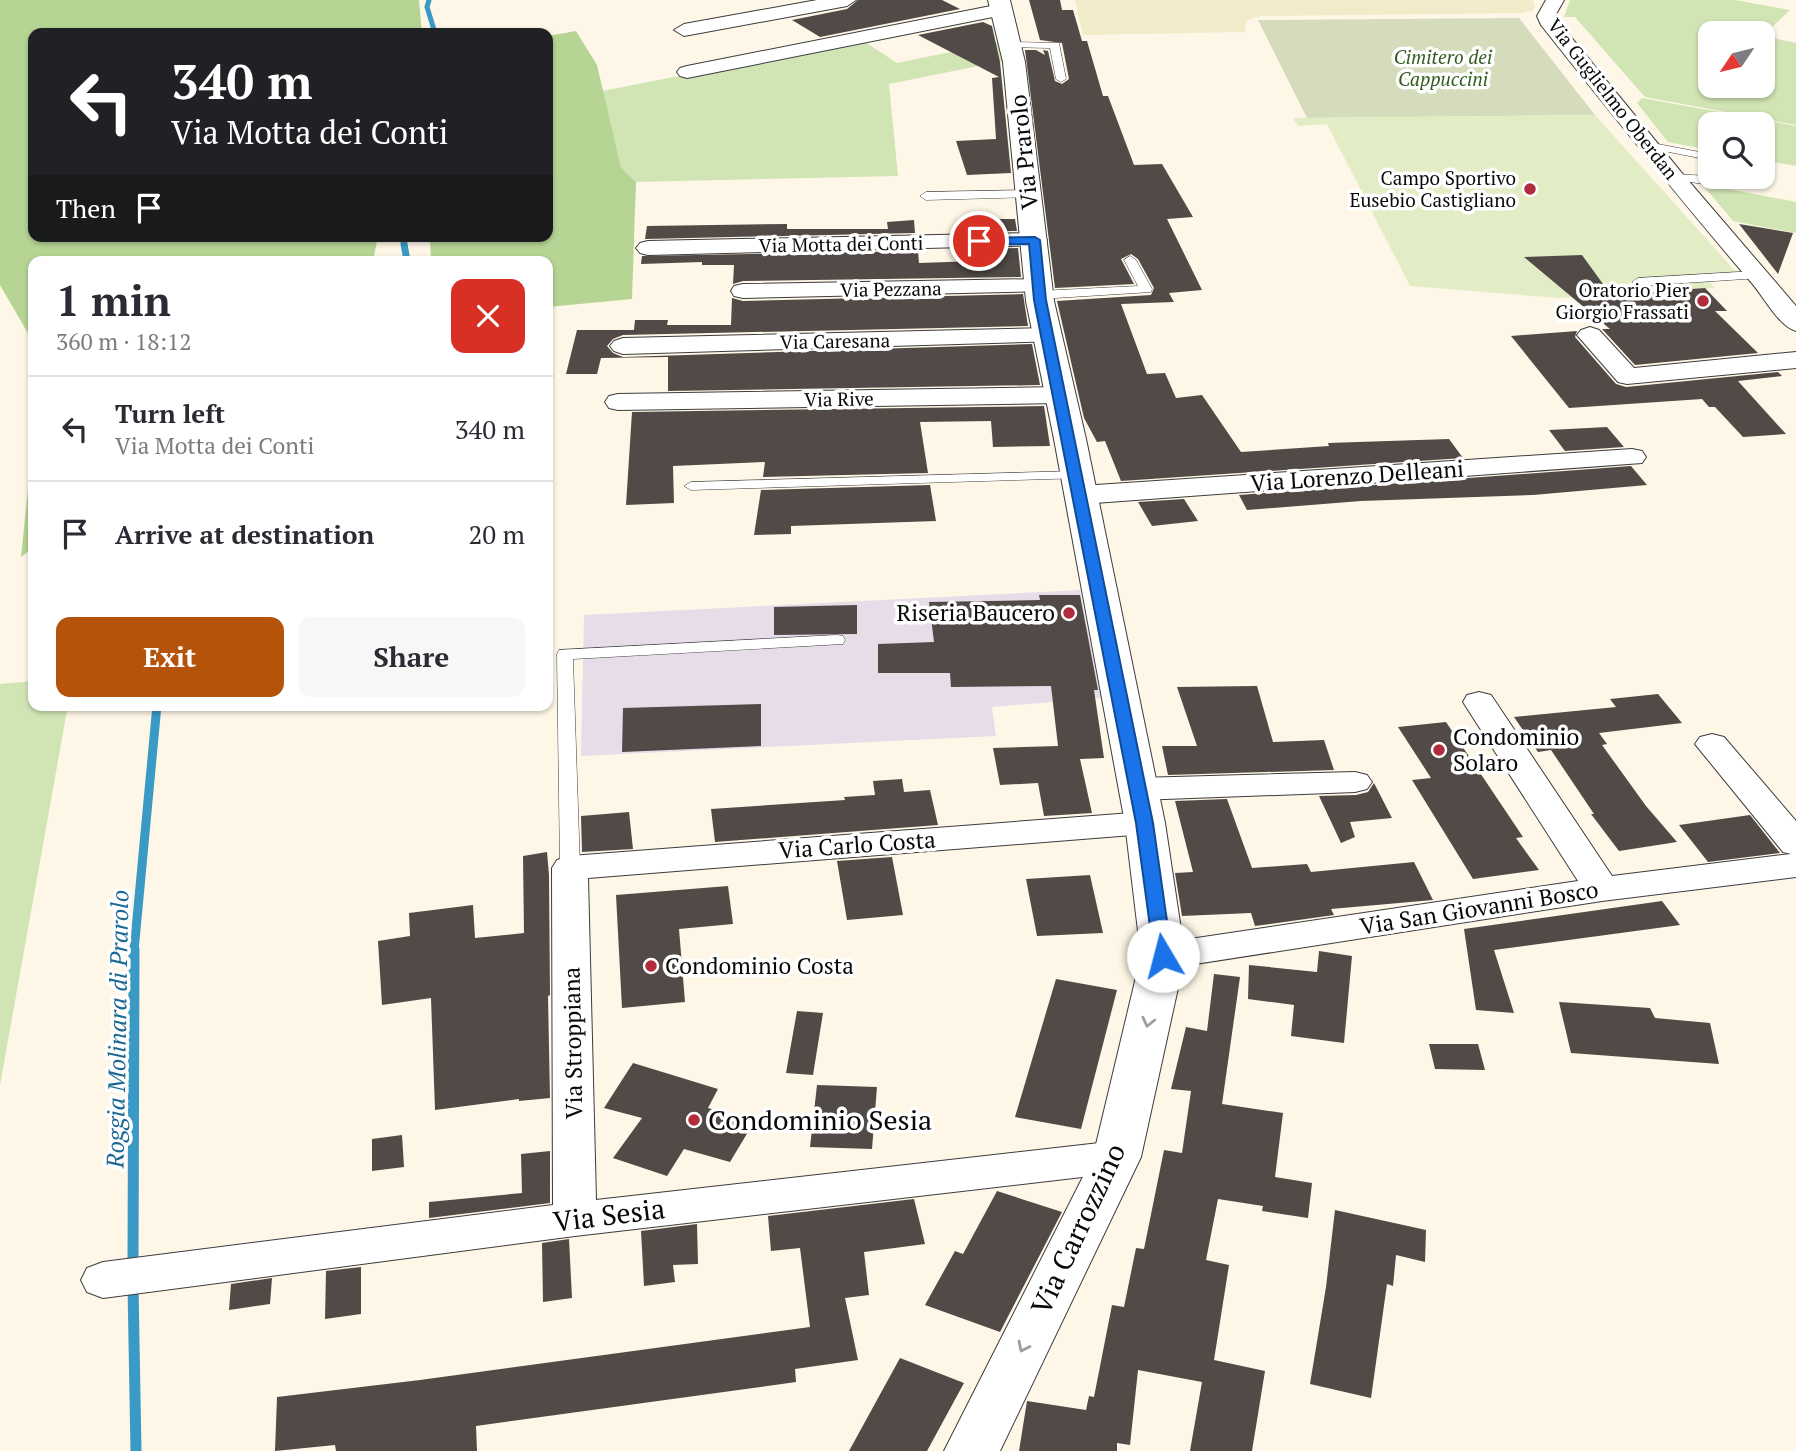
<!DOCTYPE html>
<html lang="en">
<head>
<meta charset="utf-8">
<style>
	body { margin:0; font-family:"PT Serif",serif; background:#f7f7f7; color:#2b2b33; height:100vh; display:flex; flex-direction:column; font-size:26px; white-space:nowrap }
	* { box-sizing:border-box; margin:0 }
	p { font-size:23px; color:#7c7c81 }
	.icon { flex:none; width:38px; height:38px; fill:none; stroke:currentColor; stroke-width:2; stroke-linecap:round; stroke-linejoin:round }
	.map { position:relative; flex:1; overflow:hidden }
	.side { position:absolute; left:28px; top:256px; width:525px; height:455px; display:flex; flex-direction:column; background:#fff; border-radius:14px; box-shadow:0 2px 5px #0004 }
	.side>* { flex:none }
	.hud { position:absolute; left:28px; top:28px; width:525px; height:214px; border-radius:14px; box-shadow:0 2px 5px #0004; background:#202124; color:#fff; overflow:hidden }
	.needle { width:46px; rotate:235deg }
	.tools { position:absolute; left:1698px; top:21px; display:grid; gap:14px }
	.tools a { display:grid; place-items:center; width:77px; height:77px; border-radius:14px; background:#fff; box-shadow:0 2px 5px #0004; font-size:35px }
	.pin { position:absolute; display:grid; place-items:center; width:60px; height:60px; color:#fff; margin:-30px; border:4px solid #fff; border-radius:50%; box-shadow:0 2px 7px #0007 }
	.me { position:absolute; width:77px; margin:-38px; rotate:352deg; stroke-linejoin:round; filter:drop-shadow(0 0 5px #0008) }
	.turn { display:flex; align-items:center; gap:24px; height:147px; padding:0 28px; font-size:32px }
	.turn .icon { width:91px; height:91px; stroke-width:2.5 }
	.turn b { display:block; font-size:49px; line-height:60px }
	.then { display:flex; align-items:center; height:66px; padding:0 28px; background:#0003; gap:14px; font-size:26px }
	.round { display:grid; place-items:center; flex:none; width:74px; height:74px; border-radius:14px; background:#f7f7f7 }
	.overview { display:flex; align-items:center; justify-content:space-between; height:119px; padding:0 28px }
	h1 { font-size:42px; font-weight:700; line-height:52px }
	.cta { display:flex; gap:14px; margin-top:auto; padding:14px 28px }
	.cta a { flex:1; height:80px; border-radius:14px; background:#b45309; color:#fff; font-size:28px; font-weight:700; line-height:80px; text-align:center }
	.cta a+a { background:#f7f7f7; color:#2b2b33 }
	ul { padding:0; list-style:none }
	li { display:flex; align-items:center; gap:21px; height:105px; padding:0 28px; border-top:2px solid #e1e1e2 }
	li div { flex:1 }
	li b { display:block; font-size:26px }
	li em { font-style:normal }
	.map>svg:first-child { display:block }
	.industrial { fill:#e6dde9 }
	.farmland { fill:#f1ebca }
	.green { fill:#d1e5b4; fill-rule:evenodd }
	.forest { fill:#b6d594 }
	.cemetery { fill:#d4dcbc }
	.pitch { fill:#e2edc5 }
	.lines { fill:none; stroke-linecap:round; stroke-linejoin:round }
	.stream-far3 { stroke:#3a99c5; stroke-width:5 }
	.stream-far2 { stroke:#3a99c5; stroke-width:7 }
	.stream-far1 { stroke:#3a99c5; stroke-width:9 }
	.stream { stroke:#3a99c5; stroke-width:11 }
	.building { fill:#514a47 }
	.service-casing { stroke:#3c3c3c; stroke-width:1 }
	.minor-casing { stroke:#3c3c3c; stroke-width:2 }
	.tertiary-casing { stroke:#3c3c3c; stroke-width:2 }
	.service { fill:#fff; fill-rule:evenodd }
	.minor { fill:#fff; fill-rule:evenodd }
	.tertiary { fill:#fff; fill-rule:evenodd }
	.oneway { stroke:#9d9d9d }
	.route { fill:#1a73e8; stroke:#114b97; stroke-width:2 }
	.poi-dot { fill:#b02b3c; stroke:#fff; stroke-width:2.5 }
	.labels { text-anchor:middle; stroke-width:7; stroke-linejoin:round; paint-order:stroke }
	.far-park-label { font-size:19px; font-style:italic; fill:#315c1f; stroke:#fff }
	.far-street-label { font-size:19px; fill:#090909; stroke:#fff }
	.far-poi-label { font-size:19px; fill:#090909; stroke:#fff; text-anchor:end }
	.street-label { font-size:23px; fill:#090909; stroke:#fff }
	.poi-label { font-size:23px; fill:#090909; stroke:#fff; text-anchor:start }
	.water-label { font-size:24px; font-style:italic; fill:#1c6892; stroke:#fff }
	.near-poi-label { font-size:28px; fill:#090909; stroke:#fff; text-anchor:start }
	.near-street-label { font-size:28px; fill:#090909; stroke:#fff }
</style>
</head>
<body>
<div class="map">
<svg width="1796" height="1451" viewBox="0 0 1796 1451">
	<rect width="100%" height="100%" fill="#fef7e7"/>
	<path class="industrial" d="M1080,590L1101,698L992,707L996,736L581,756L584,615Z"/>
	<path class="farmland" d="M1075,0H1529L1533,1L1535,7L1532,11L1522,13L1261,16L1247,20L1245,32L1083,35Z"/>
	<path class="green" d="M1570,0H1735L1790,10L1763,36L1796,43V125L1645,97L1575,17H1564ZM1710,33H1762V86H1710Z
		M862,40L897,63L999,42L1003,61L889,84L898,176L636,182L621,167L602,91Z
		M1642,98L1796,126V166L1762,160V124H1710V150L1668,142L1637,103Z
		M1702,184L1796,202V233L1733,221Z
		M33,681V705H68L0,1085V684Z"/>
	<path class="forest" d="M0,0H419L422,33H33V236H378L373,261H33V342L0,285Z
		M576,31L597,65L621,167L636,182L632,299L548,307V261H431L430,236H548V36Z
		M33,440V548L21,557Z"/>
	<path class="cemetery" d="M1519,18L1595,115L1307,118L1258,20Z"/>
	<path class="pitch" d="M1595,115L1736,272L1702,273L1715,288L1559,298L1410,286L1327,124L1298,126L1293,118Z"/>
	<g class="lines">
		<path class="stream-far3" d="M429,0L427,7L435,33
			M403,236L405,245"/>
		<path class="stream-far2" d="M404,244L407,261"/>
		<path class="stream-far1" d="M134,951L157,705"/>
		<path class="stream" d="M133,1269L134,949
			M133,1286L136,1451"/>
	</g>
	<path class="building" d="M858,0H942L960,9L820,37L792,20L847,9Z
		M1029,0H1060L1062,10H1073L1082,41H1087L1103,96H1108L1134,165L1162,164L1193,217L1167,219L1202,290L1169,293L1174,302L1121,304L1147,374L1165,373L1176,398L1202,395L1241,452L1329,446L1328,443L1449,439L1463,458L1121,481L1105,441L1097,442L1084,418L1057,301L1151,295L1154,288L1138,259L1131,254L1121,259L1134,284L1055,288L1025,50H1036L1045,55L1043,50L1048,51L1055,81L1062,84L1069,79L1062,43L1040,40Z
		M983,22L992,26L1000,62L1011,173L967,175L956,141L996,139L992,78L999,77L918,35Z
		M979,219H1015L1017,231H981Z
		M914,220L915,233L645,239L647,226L787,224V229H888L887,222Z
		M1739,224L1793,233L1778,274L1764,256Z
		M1018,248L1021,277L743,281L733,284L734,265H702V262L641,264L642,256L918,251L919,263L978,261L976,249Z
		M1582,255L1611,295L1705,288L1727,311H1715L1758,353L1635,365L1602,329H1610L1524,257Z
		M1023,294L1028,326L623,335L613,339L607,346L613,353L623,357L1032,344L1040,385L668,391V357L601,358L597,374H566L577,330H634L635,320H668L667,325H731L732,298L743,301Z
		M1577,331L1575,337L1616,384L1626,387L1778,372L1782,376L1738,381L1786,434L1743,437L1715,407H1709L1702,399L1569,408L1511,336Z
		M1044,406L1050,446L993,447L991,421L920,422L928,473L763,477L765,462L673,466L674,503L626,505L632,412Z
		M1607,427L1624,447L1565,451L1549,430Z
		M1631,466L1647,485L1533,495L1361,501L1247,510L1239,495Z
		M930,485L936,521L791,526V534L754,535L761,490Z
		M1184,499L1198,521L1152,526L1138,502Z
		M1039,595H1080L1098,690H1094L1104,758L1080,759L1092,813L1044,816L1038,783L1000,785L993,748L1058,746L1051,686L951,687L950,673H878V644L934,642L929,602L1040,600Z
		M857,605V634L774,635V607Z
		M1257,686L1273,742L1324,740L1334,770L1168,775L1162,746H1197L1177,687Z
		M1658,694L1682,723L1599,733L1607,744L1602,745L1646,806L1677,842L1619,851L1591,814H1594L1551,750L1538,752L1514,717L1616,707L1610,699Z
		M761,704V746L622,752L623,708Z
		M1446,722L1523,837L1516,838L1539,870L1473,879L1412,780L1431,778L1398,727Z
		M902,779L904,792L930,790L938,825L715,842L711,809L845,800L844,797L875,795L873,781Z
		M1374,783L1392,818L1350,822L1355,837L1341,843L1319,796L1356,795L1368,792Z
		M1227,799L1252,868L1307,864L1311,872L1414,862L1433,900L1331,909L1334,915L1255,926L1251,913L1182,916L1175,873L1193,872L1175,801Z
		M629,812L633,849L582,852L581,816Z
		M1750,815L1780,853L1708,862L1679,825Z
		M547,852L549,875L550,995L548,996L550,1098L519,1101V1099L435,1110L431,998L382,1005L378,941L410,936L409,913L473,905L475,938L524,933L523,856Z
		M892,857L903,915L847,920L837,861Z
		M1090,875L1103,933L1037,936L1026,879Z
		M728,886L733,924L679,929L685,1002L622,1008L616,895Z
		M1662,901L1680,925L1494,950L1514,1013L1476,1010L1464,929Z
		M1319,951L1352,956L1344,1043L1291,1036L1294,1005L1248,999L1249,965L1317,972Z
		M1214,974L1240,977L1222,1104L1283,1113L1275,1177L1312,1183L1308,1218L1262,1211L1263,1206L1218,1199L1206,1260L1229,1265L1214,1360L1265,1371L1252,1451H1190L1202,1382L1138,1370L1130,1445L1117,1443V1451H1019L1027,1401L1086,1410L1089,1396L1094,1397L1112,1305L1124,1307L1136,1248L1144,1249L1164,1150L1182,1153L1191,1091L1171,1089L1186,1027L1207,1031Z
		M1056,979L1117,990L1081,1129L1015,1117Z
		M1559,1002L1650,1008L1655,1018L1710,1023L1719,1064L1571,1053Z
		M797,1011L823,1013L813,1075L786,1073Z
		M1429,1044H1478L1485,1070L1435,1069Z
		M633,1063L718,1089L708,1108L754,1122L730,1162L684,1149L667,1176L613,1158L642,1118L604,1108Z
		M817,1085L877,1087L872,1149L810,1147Z
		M402,1135L404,1167L372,1171V1139Z
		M550,1151V1203L429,1218V1202L522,1193L521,1154Z
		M997,1191L1062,1212L1000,1332L925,1305L955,1251L963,1254Z
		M914,1199L925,1244L864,1252L869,1295L845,1298L858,1360L795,1369L796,1382L476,1426L477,1451H336L335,1445L275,1451L277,1397L420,1380L810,1327L800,1248L771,1251L768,1216Z
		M1335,1210L1426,1230L1425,1262L1396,1255L1393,1286L1387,1284L1371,1398L1310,1384L1326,1287Z
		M697,1224L698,1264L673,1265L675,1282L644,1286L641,1231Z
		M569,1239L572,1298L543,1302L542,1243Z
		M361,1267V1314L325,1319L326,1271Z
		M272,1278L270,1304L229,1310L231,1284Z
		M900,1358L964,1383L927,1451H849Z"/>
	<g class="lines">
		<g class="service-casing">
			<path id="service" d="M1010,42L1059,43L1066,79L1061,82L1056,79L1050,48L1006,47L1005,45Z
				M1647,142L1710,154V160L1643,147V143Z
				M1673,174L1727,177L1722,184L1718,186L1669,179V175Z
				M1029,190L1033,191V197L926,200L920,196L926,192Z
				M1130,256L1136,260L1152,289L1151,292L1039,299L1033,295L1039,291L1138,286L1124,260Z
				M1756,271L1760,272V278L1638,286L1632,282L1638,278Z
				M1077,471L1082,472L1084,475L1082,478L691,490L684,486L691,482Z
				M837,635L843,636L845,640L843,644L573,659L580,868L577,872H563L560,868L557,654L559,650Z"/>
		</g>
		<g class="minor-casing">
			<path id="minor" d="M817,0H856L847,6L684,36L674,30L684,24Z
				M1546,0H1564L1555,16L1557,20L1681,172L1796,306V331C1778,326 1763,295 1750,281C1678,197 1610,112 1541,25L1537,16Z
				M1001,4L1010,10L1008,14L687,78L680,76L677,72L680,68L687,66Z
				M1035,233L1043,235L1047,240L1043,245L648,255L640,253L636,248L640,243L648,241Z
				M1039,279L1048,281L1051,286L1048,291L743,298L734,296L731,291L734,286L743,284Z
				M1590,327L1599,330L1634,368L1796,352V368L1627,384L1618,382L1577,335L1581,330Z
				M1048,328L1057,331L1061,336L1057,341L623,354L614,351L610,346L614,341L623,338Z
				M1061,387L1070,389L1074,395L1070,401L1061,403L618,410L609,408L605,402L609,396L618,394Z
				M1632,449L1642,451L1646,457L1642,463L1081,504L1071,501L1067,495L1071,489L1081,486Z
				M1479,692L1491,695L1612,876L1791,854L1783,852L1695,744L1700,737L1712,734L1724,737L1796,821V877L1602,901L1163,969L1150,965L1144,956L1150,947L1163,943L1578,881L1463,702L1467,695Z
				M1355,772L1367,775L1372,782L1367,789L1355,792L1138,800L1126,796L1121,789L1126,782L1138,778Z
				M1145,812L1157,815L1163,823L1157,831L1145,834L588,878L596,1200L1117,1141L1132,1146L1138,1157L1132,1168L1117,1173L575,1236L103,1298L87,1292L81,1280L87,1268L103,1262L553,1205L552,868L557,860L570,856Z"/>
		</g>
		<g class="tertiary-casing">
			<path id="tertiary" d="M988,0H1010L1025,62L1054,301L1086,439L1165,823L1185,956L1141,1157L1000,1451H944L1093,1157L1141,956L1125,823L1054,439L1026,301L1003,62Z"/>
		</g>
		<use href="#service" class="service"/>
		<use href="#minor" class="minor"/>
		<use href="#tertiary" class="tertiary"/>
	</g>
	<defs><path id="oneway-chevron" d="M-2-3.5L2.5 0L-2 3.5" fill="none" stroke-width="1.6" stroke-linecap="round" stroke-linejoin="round" transform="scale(1.75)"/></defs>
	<g class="oneway">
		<use href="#oneway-chevron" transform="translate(1148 1022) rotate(103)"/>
		<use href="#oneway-chevron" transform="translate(1023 1347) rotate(116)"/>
	</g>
	<path class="route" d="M1035,237L1040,240L1046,300L1153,823L1172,956L1163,962L1154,956L1136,823L1034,300L1029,244L979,245L974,241L979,238Z"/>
	<g class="poi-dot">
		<circle cx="1530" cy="189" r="7"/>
		<circle cx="1703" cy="301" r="7"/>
		<circle cx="1069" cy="613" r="7"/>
		<circle cx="1439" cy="750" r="7"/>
		<circle cx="651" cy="966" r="7"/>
		<circle cx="694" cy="1120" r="7"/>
	</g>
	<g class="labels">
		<g class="far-park-label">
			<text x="1443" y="64">Cimitero dei<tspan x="1443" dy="22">Cappuccini</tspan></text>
		</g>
		<g class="far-street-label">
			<text transform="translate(1613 99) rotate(52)" y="7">Via Guglielmo Oberdan</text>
			<text transform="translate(841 244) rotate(-1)" y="7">Via Motta dei Conti</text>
			<text transform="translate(891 289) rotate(-1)" y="7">Via Pezzana</text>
			<text transform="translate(835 341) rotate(-1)" y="7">Via Caresana</text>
			<text transform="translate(839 399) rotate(-1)" y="7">Via Rive</text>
		</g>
		<g class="far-poi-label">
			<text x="1516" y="185">Campo Sportivo<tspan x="1516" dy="22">Eusebio Castigliano</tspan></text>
			<text x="1689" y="297">Oratorio Pier<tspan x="1689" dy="22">Giorgio Frassati</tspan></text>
		</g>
		<g class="street-label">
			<text transform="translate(1024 152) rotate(-96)" y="8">Via Prarolo</text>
			<text transform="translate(1357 476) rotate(-4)" y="8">Via Lorenzo Delleani</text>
			<text transform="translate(857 845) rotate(-4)" y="8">Via Carlo Costa</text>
			<text transform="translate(1479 908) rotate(-9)" y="8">Via San Giovanni Bosco</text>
			<text transform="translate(573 1043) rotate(-91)" y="8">Via Stroppiana</text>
		</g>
		<g class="poi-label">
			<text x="1055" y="621" text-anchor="end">Riseria Baucero</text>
			<text x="1453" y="745">Condominio<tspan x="1453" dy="26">Solaro</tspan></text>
			<text x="665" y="974">Condominio Costa</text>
		</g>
		<g class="water-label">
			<text transform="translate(118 1029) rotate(-89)" y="8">Roggia Molinara di Prarolo</text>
		</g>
		<g class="near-poi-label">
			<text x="708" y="1130">Condominio Sesia</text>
		</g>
		<g class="near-street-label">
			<text transform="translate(609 1215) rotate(-7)" y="10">Via Sesia</text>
			<text transform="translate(1078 1229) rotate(-65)" y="10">Via Carrozzino</text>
		</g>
	</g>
</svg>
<div class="tools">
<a><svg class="needle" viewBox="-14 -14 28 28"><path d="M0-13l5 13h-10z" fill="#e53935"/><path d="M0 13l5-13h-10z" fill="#7c7c81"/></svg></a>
<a><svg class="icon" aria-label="search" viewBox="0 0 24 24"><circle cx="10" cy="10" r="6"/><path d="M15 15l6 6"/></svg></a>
</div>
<div class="pin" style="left:979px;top:241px;background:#d93025"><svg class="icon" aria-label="arrive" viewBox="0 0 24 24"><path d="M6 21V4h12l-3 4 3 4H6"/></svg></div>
<svg class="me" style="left:1163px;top:956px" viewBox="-20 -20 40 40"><circle r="19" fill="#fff"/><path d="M0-13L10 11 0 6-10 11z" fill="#1a73e8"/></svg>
<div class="hud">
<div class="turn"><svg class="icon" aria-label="left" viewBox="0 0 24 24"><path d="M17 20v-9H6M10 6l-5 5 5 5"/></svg><div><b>340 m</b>Via Motta dei Conti</div></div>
<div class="then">Then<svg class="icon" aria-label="arrive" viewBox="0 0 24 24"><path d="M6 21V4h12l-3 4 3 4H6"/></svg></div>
</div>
<section class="side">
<div class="overview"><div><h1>1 min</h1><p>360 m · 18:12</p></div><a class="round" style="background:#d93025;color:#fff"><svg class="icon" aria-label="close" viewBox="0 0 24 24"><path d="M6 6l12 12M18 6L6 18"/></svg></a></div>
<ul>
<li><svg class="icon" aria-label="left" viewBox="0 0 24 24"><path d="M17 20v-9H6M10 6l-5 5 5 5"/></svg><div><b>Turn left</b><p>Via Motta dei Conti</p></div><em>340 m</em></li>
<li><svg class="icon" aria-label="arrive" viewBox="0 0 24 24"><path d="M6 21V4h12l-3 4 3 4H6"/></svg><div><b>Arrive at destination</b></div><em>20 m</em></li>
</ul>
<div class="cta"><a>Exit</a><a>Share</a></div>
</section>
</div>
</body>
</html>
